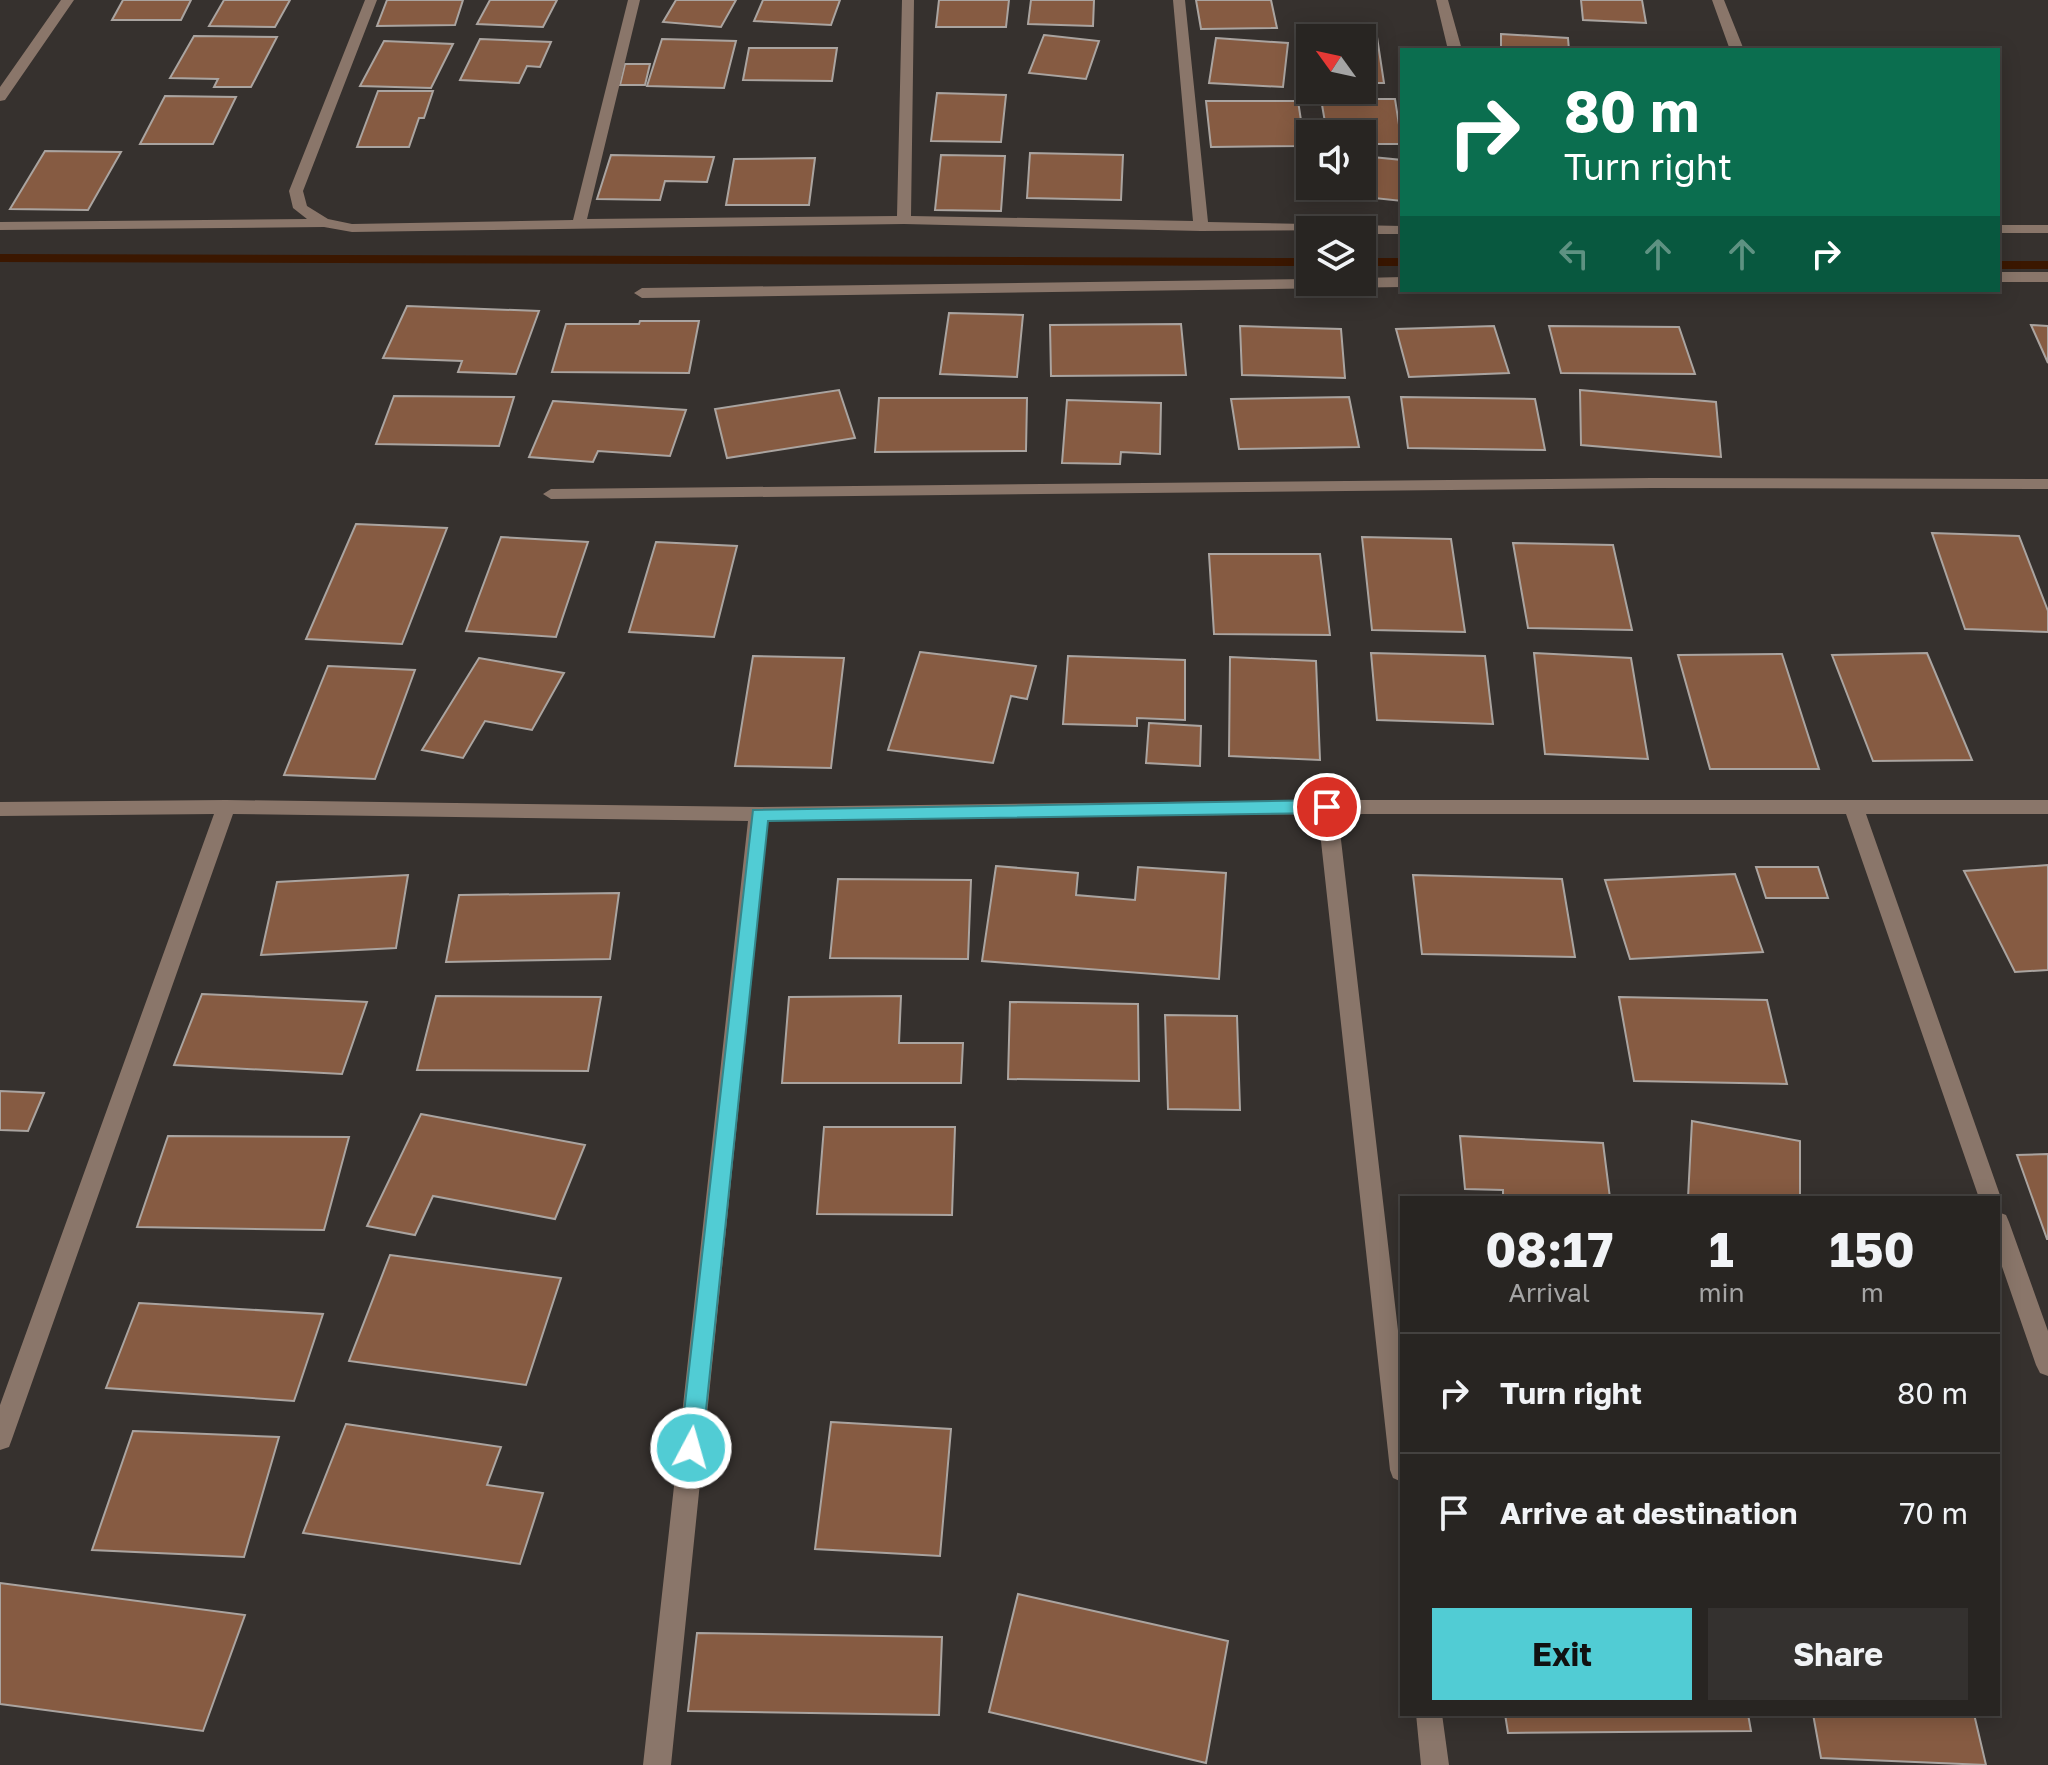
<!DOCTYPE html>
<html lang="en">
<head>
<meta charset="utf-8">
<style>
	body { margin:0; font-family:"Golos Text",sans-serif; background:#34312f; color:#f1f3f6; height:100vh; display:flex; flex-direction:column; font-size:30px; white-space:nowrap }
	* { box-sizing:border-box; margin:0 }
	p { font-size:26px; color:#a5a5a5 }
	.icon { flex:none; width:44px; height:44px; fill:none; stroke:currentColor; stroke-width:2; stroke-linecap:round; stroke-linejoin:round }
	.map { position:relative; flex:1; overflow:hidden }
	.panel { position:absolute; left:1400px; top:1196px; width:600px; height:520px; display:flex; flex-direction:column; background:#282522; border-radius:0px; box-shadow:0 4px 20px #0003,0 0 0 2px #444240 }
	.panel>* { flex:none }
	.guide { position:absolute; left:1400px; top:48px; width:600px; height:244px; border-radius:0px; box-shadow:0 4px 20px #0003,0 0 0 2px #444240; background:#0b6e4f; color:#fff; overflow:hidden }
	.needle { width:52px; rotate:303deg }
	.controls { position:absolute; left:1296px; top:24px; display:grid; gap:16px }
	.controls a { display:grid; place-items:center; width:80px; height:80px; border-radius:0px; background:#282522; box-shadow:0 4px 20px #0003,0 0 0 2px #444240; font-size:40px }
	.pin { position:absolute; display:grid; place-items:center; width:68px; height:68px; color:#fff; margin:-34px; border:4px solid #fff; border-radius:50%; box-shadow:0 2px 8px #0007 }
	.me { position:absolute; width:88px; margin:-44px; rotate:6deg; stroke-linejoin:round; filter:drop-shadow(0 0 6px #0008) }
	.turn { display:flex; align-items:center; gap:28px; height:168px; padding:0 32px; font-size:36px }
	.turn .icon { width:104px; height:104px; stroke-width:2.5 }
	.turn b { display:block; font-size:56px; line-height:68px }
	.lanes { display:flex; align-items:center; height:76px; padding:0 32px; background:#0003; justify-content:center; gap:40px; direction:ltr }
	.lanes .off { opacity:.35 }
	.eta { display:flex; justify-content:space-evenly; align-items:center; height:136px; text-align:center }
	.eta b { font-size:48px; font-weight:700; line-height:56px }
	.action { display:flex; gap:16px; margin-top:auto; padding:16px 32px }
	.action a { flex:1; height:92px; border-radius:0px; background:#51ccd4; color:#111; font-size:32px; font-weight:700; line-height:92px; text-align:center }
	.action a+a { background:#34312f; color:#f1f3f6 }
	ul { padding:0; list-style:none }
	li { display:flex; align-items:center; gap:24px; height:120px; padding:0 32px; border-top:2px solid #444240 }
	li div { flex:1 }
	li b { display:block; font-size:30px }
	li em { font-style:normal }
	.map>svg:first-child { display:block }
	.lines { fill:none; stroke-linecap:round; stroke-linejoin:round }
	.stream { fill:#3b1700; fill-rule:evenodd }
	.building { fill:#865b42; stroke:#aaa4a0; stroke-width:2 }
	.minor { fill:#8a766a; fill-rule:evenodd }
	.route { fill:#51ccd4; stroke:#35858a; stroke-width:2 }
</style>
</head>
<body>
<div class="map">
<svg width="2048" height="1765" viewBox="0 0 2048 1765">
	<rect width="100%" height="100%" fill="#36312e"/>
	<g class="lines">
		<path class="stream" d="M0,254L1310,258V266L0,262Z
			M1362,258H1402V266H1362Z
			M1998,261H2048V269H1998Z"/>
	</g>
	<path class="building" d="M123,0H191L181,20H112Z
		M224,0H290L275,27L209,26Z
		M387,0H463L455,25L377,26Z
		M490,0H557L543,27L477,24Z
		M676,0H736L721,27L663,22Z
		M763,0H840L831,25L754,21Z
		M939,0H1009L1006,27H936Z
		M1031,0H1094L1093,26L1028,24Z
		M1196,0H1271L1277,28L1201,29Z
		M1581,0H1642L1646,23L1583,20Z
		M1501,34L1568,38L1569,50H1501Z
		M1044,35L1099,41L1086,79L1029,73Z
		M194,36L277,37L251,87H214L218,79L170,78Z
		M1306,36L1377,37L1384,83H1362V38H1310V68Z
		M1216,38L1288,43L1283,87L1209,83Z
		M480,39L551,42L540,67L527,66L519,83L460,80Z
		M662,39L736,41L724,88L647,86Z
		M384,41L453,44L431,88L360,86Z
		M749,48H837L832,81L743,80Z
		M625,64H650L645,85H620Z
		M378,91H433L424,118H419L409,147H357Z
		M937,93L1006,95L1001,142L931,141Z
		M165,96L236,97L213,144H140Z
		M1321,99H1395L1402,144H1362V134H1327Z
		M1206,101H1298L1305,146L1211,147Z
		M45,151L121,152L88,210L10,209Z
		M1030,153L1123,155L1121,200L1027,198Z
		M611,155L714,157L707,182L665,181L660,200L597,199Z
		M941,155L1005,156L1001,211L935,210Z
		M1362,156L1402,160V201L1327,193L1328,186H1362Z
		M815,158L809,205H726L734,159Z
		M407,306L539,311L516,374L458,372L462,361L383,358Z
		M949,313L1023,315L1017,377L940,374Z
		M640,321H699L689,373L552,372L566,324H639Z
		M1181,324L1186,375L1051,376L1050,325Z
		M2031,325L2048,326V363Z
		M1240,326L1341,329L1345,378L1242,375Z
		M1494,326L1509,373L1409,377L1396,329Z
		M1549,326L1679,327L1695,374L1561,373Z
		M839,390L855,438L727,458L715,409Z
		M1580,390L1716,402L1721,457L1581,445Z
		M394,396L514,397L499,446L376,444Z
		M1349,397L1359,447L1239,449L1231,399Z
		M1401,397L1535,399L1545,450L1408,448Z
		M879,398H1027L1026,451L875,452Z
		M1067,400L1161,403L1160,454L1121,452L1120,464L1062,463Z
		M553,401L686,410L670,456L598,451L593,462L529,457Z
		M356,524L447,528L402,644L306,639Z
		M1932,533L2019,536L2048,611V632L1965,629Z
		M501,537L588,542L556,637L466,631Z
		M1362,537L1451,539L1465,632L1372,630Z
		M656,542L737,546L714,637L629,632Z
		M1513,543L1613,545L1632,630L1528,628Z
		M1209,554H1320L1330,635L1214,634Z
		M920,652L1036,666L1027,699L1011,696L993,763L888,750Z
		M1371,653L1485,656L1493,724L1377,720Z
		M1534,653L1631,658L1648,759L1545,754Z
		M1927,653L1972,760L1873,761L1832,655Z
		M1782,654L1819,769H1710L1678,655Z
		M753,656L844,658L831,768L735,766Z
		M1068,656L1185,660V720L1137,718V726L1063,724Z
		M1230,657L1316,661L1320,760L1229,756Z
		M479,658L564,673L532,730L485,721L463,758L422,750Z
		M328,666L415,670L375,779L284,775Z
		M1149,723L1201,726L1200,766L1146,763Z
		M2048,865V970L2015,972L1964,871Z
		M996,866L1078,873L1076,895L1135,900L1138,867L1226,873L1219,979L982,961Z
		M1756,867H1818L1828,898H1766Z
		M1735,874L1763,952L1630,959L1605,880Z
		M408,875L396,948L261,955L277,882Z
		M1413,875L1562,879L1575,957L1422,954Z
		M838,879L971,880L968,959L830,958Z
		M619,893L610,959L446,962L459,895Z
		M202,994L367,1002L342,1074L174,1065Z
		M436,996L601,997L588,1071L417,1070Z
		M901,996L899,1043H963L961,1083H782L789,997Z
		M1619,997L1767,1000L1787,1084L1634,1081Z
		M1010,1002L1138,1004L1139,1081L1008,1079Z
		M1165,1015L1237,1016L1240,1110L1168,1109Z
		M0,1091L44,1093L28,1131L0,1130Z
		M421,1114L585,1145L555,1219L433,1196L415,1235L367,1226Z
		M1692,1121L1800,1141V1198H1688Z
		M824,1127H955L952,1215L817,1214Z
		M168,1136L349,1137L324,1230L137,1227Z
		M1460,1136L1603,1143L1610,1198H1503V1190L1465,1189Z
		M2048,1154V1239H2047L2017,1155Z
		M390,1255L561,1278L526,1385L349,1361Z
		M139,1303L323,1314L294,1401L106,1388Z
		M831,1422L951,1429L940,1556L815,1549Z
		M346,1424L501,1447L487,1485L543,1493L520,1564L303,1533Z
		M133,1431L279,1437L244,1557L92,1550Z
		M0,1583L245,1615L203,1731L0,1704Z
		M1018,1594L1228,1641L1206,1763L989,1712Z
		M697,1633L942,1637L939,1715L688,1711Z
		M1505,1714H1748L1751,1731L1508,1733Z
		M1813,1714H1974L1986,1765L1821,1758Z"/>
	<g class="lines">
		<path class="minor" d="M61,0H74L5,100L0,101V87Z
			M365,0H377L303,191L307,206L328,219L352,224L573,220L628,0H640L587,219L897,216L902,0H914L911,216L1193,221L1173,0H1185L1208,222L1402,226V234H1362V230L1201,231L904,224L352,232L324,227L0,230V222L307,219L293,208L289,191Z
			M1436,0H1448L1462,50H1448Z
			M1712,0H1724L1744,50H1730Z
			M1998,225H2048V233H1998Z
			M1998,272H2048V282H1998Z
			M1402,277V287L642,298L634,293L642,288L1310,279V282H1362V278Z
			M1652,478L2048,479V489L1652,488L551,499L543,494L551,489Z
			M226,800L759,807L1327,800H2048V814H1866L2001,1198L1998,1205V1198H1979L1846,814H1338L1402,1365V1482L1393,1478L1390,1470L1318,814L768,821L671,1765H643L748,821L233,814L12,1439L9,1447L0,1450V1405L214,814L0,816V802Z
			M1998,1212L2006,1215L2009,1222L2048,1331V1376L2040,1373L2036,1365L1998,1255Z
			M1416,1714H1442L1449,1765H1421Z"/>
	</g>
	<path class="route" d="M1327,800L1336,807L1327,813L768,821L702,1448L699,1456L691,1459L683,1456L680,1448L753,810Z"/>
</svg>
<div class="controls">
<a><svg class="needle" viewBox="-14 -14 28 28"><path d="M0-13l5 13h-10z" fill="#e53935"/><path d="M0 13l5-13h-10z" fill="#a5a5a5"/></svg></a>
<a><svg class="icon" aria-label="sound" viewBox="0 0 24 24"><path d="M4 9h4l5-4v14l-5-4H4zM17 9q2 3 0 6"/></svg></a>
<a><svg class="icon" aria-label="layers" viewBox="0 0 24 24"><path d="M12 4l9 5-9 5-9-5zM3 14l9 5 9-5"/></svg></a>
</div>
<div class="pin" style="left:1327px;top:807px;background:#d93025"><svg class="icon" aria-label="arrive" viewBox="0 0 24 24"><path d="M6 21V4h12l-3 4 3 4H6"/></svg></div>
<svg class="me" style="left:691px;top:1448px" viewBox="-20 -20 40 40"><circle r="17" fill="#51ccd4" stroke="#fff" stroke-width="3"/><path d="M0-11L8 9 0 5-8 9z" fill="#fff"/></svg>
<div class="guide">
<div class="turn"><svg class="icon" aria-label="right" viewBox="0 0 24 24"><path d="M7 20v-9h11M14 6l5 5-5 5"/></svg><div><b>80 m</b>Turn right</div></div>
<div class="lanes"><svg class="icon off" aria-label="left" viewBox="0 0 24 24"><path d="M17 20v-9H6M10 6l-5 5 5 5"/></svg><svg class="icon off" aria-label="ahead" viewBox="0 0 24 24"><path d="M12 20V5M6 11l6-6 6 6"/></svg><svg class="icon off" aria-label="ahead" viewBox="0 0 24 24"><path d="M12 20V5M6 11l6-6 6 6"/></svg><svg class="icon" aria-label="right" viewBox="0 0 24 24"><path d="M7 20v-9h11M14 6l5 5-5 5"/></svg></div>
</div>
<section class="panel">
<div class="eta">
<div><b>08:17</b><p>Arrival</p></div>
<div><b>1</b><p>min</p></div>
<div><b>150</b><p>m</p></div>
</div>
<ul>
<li><svg class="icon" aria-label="right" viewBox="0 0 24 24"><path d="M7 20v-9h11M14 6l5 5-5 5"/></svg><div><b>Turn right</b></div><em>80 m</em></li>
<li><svg class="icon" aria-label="arrive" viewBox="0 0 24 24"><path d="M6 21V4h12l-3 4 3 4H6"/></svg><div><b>Arrive at destination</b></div><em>70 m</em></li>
</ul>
<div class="action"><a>Exit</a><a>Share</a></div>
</section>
</div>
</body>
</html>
